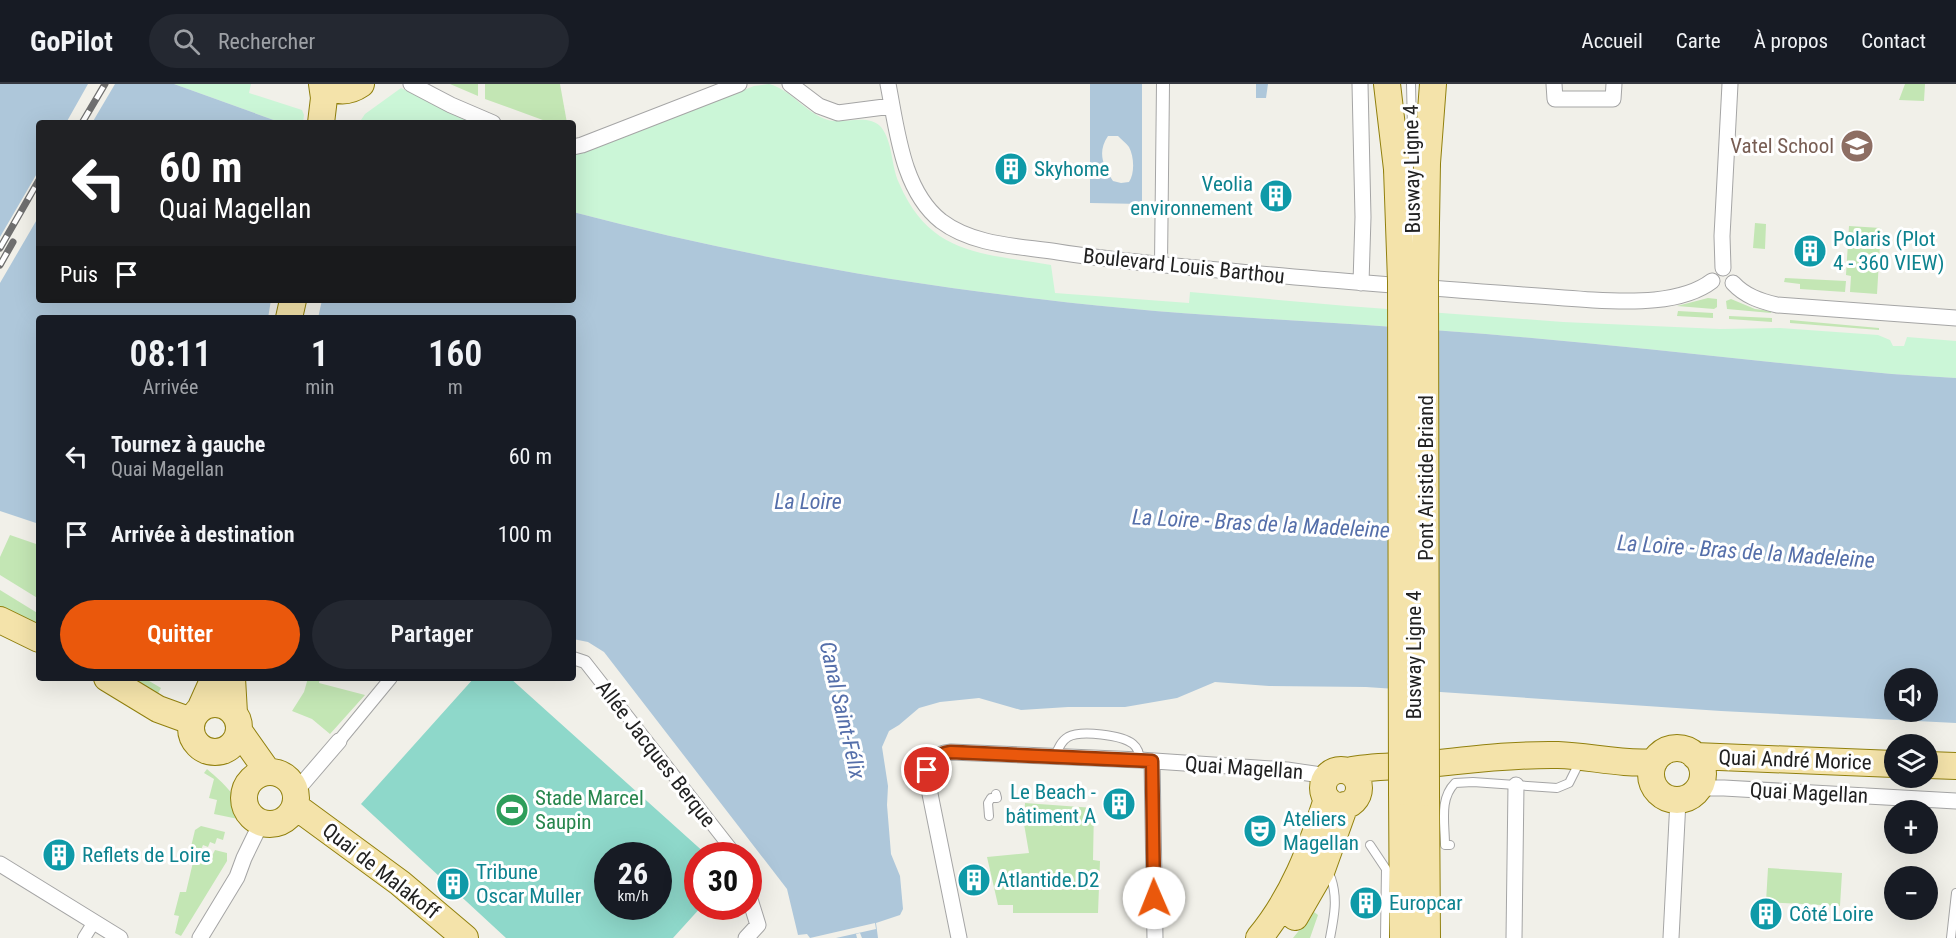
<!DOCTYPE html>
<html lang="fr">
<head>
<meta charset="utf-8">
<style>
	body { margin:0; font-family:"Roboto Condensed",sans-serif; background:#242831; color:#f1f3f6; height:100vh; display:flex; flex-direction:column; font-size:22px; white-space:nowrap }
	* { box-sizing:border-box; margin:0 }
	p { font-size:20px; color:#9ea1a6 }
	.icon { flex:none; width:33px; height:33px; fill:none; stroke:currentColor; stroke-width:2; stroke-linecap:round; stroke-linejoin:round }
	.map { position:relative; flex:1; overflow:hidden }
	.panel { position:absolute; left:36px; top:231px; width:540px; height:366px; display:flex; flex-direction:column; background:#171b24; border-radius:6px; box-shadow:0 6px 24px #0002 }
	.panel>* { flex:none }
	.hud { position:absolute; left:36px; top:36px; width:540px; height:183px; border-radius:6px; box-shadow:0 6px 24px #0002; background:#202124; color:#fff; overflow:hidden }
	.buttons { position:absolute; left:1884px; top:584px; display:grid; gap:12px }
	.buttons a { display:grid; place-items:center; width:54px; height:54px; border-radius:50%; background:#171b24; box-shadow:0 6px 24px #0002; font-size:30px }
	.speed { position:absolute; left:594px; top:758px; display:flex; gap:12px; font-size:30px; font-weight:700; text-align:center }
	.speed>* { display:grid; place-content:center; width:78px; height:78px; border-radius:50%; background:#171b24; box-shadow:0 6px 24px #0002; line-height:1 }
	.speed small { font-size:15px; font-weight:400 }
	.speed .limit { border:9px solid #d22; background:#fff; color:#111 }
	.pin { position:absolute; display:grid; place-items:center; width:51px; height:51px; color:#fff; margin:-26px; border:3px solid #fff; border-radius:50%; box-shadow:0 2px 6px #0007 }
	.me { position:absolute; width:66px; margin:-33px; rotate:359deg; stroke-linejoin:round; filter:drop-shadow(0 0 4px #0008) }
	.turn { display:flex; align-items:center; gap:21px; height:126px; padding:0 24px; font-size:27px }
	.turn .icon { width:78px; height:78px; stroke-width:2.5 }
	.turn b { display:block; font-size:42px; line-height:51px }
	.then { display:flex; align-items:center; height:57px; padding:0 24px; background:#0003; gap:12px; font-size:22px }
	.eta { display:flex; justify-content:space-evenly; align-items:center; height:102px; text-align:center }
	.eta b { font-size:36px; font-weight:600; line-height:42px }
	.primary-button { display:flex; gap:12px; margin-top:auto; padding:12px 24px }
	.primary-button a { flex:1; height:69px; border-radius:36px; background:#ea580c; color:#fff; font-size:24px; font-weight:600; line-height:69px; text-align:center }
	.primary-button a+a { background:#242831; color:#f1f3f6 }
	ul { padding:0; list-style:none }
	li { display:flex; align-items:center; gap:18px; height:78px; padding:0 24px }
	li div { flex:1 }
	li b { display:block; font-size:22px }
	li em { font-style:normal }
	header { display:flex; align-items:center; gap:36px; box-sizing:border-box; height:84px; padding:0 30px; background:#171b24; border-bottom:2px solid #363941 }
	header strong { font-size:28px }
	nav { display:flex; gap:33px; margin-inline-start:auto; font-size:21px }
	.search { width:420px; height:54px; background:#242831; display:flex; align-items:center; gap:15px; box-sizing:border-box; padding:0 21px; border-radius:33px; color:#9ea1a6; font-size:22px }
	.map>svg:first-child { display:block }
	.grass { fill:#c3e6b4 }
	.park { fill:#cbf6d7 }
	.pitch { fill:#8ed8ca; fill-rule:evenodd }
	.water { fill:#aec7da; fill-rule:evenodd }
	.pier { fill:#f1f0e9 }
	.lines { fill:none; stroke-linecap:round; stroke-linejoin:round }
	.service-casing { stroke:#a5a5a5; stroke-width:10 }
	.pedestrian-casing { stroke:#a5a5a5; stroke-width:14 }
	.minor-casing { stroke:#a5a5a5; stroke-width:17 }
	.primary-casing { stroke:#91800e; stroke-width:28 }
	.service { stroke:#fff; stroke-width:8 }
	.pedestrian { stroke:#fff; stroke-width:12 }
	.minor { stroke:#fff; stroke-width:15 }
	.primary { stroke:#f4e3aa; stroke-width:26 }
	.rail-casing { stroke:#6f6f6f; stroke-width:7 }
	.rail { stroke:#fff; stroke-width:4.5; stroke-dasharray:14; stroke-linecap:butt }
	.service-bridge-casing { stroke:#a5a5a5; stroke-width:10; stroke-linecap:butt }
	.primary-bridge-casing { stroke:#91800e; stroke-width:28; stroke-linecap:butt }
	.service-bridge { stroke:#fff; stroke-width:8 }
	.primary-bridge { stroke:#f4e3aa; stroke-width:26 }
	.route-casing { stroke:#983908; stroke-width:15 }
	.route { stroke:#ea580c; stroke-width:10 }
	.labels { text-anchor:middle; stroke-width:6; stroke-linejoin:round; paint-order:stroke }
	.education-label { font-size:21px; fill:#785e54; stroke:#fff; text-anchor:end }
	.culture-label { font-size:21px; fill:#0d838f; stroke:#fff; text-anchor:start }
	.street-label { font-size:21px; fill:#212121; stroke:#fff }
	.leisure-label { font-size:21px; fill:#27864d; stroke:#fff; text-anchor:start }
	.water-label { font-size:22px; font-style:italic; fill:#556faa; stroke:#fff }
</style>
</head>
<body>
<header>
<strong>GoPilot</strong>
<div class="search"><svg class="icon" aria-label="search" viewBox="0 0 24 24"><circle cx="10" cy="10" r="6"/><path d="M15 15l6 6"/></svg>Rechercher</div>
<nav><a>Accueil</a><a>Carte</a><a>À propos</a><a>Contact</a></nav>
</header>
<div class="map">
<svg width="1956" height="854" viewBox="0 0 1956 854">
	<rect width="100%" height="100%" fill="#f1f0e9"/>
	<path class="grass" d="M450,0H478V12Z
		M485,0H560L567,39H551L485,15Z
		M1905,0H1925L1924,17L1899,16Z
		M1755,139L1766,140L1765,165L1753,164Z
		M1849,142L1881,144L1877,210L1850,208L1851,192L1846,191Z
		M1785,194L1846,197L1845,208L1800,205V200L1784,198Z
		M1708,214L1717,215V223L1714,225L1677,222Z
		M1731,215L1755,225L1771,227V229L1727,225L1726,217Z
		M1678,227L1713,229V234L1677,232Z
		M1729,232L1772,234V238L1729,235Z
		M1790,236L1879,244V246L1790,239Z
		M10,451L39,461V515L0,491V473Z
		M0,506L39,530V546L0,527Z
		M121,594H144L161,604L156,613Z
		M308,594H320L319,599L365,611L330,650L312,635L292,627L304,608Z
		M207,685C223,699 241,714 243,736L214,730L217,716L209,714L214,695L204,689Z
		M1025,719L1094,724L1093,776L1100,777L1098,829H1013V821H998L987,773L1029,769L1024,740Z
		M201,742L225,748L223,756L217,754L215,760L210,758L208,763L203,761L201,766L196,765L195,768L190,767L195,746Z
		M215,766L227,769V777L181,852L175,849L179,832L174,831L180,808H186L194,774L198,775L200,772L205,773L207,768L213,770Z
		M1768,784L1842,789L1840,822L1766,818Z
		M1314,828L1318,831L1310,854H1293Z"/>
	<path class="park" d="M174,0H251L249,9L302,26L304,31L303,39H282Z
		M769,0C792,6 805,29 828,36C843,40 869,29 881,43C893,58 891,82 899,99C930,172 983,169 1051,181L1055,209L1189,219L1190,208L1347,222L1563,238L1720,245L1780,244L1878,251L1890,256L1893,262H1904L1907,253L1956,257V294L1892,290C1743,276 1595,258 1446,247C1310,236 1174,232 1039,215C882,197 725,168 573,128V69L587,67L754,2Z
		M401,4L475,39H359L365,30Z"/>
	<path class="pitch" d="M474,594H510L707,771H698V822H702L673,854H506L361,720ZM608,771H658V822H608Z"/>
	<path class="water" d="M0,0H174L282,39H39V216H573V128C725,168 882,197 1039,215C1174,232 1310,236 1446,247C1595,258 1743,276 1892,290L1956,294V639L1721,627L1366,603L1269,602L1215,598L1177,614L1125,623H1068L1021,626L979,614L940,618L919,624L899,641L889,647L882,663L888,702L887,721L891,770L900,792L903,825L900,831L876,839L878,854H862L860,849L856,850L857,854H810L807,850L798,851L787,805L604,568L588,558L573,555V234H39V440L0,427ZM1894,594H1928V627H1894Z
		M1090,0H1142V120L1090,119ZM1108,52H1118C1121,55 1126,59 1129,63C1134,72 1135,89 1129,98L1121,99L1113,97C1103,82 1097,68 1108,52Z
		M1256,0H1268L1266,14H1256Z"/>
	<path class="pier" d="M88,0H115L92,39H66Z
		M39,86V132L0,199V153Z
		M271,216H322L318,234H268Z
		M875,839L876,845L836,854H810Z"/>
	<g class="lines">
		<g class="service-casing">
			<path id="service" d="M1411,0L1413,89
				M1055,672C1058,665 1061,657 1068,653C1081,646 1122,651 1133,660C1138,664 1139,669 1140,676
				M989,732L988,719L991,714H997L996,710
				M1370,761L1386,785L1385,854
				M1450,761H1445C1445,739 1439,715 1455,699L1473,698L1557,704L1569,699L1580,677
				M1324,790L1331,794C1338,815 1334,833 1330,854
				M1951,854L1956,809"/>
		</g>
		<g class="pedestrian-casing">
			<path id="pedestrian" d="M1161,181L1163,0
				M573,574L585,578L736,771
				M339,657L391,594
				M84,854L94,838"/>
		</g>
		<g class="minor-casing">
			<path id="minor" d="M411,0L451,21L493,39
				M790,0L819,22L838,29L892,22
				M888,0C897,45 902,106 941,137C974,162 1020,162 1058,168C1115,177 1173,182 1230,187C1351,199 1472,207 1593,216C1629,218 1682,220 1712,197
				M1360,0L1363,133L1361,199
				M1554,0L1555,15H1613L1614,0
				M573,63L582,61L739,0
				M1723,184L1722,152L1730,0
				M1733,199C1745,212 1760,217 1777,221L1956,234
				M1152,677L1155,854
				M1698,704H1724L1956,717
				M295,705L302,700L339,657
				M0,780L120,854
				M200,854L237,793L244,774L261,739
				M746,854L758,841L748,809
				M959,854L927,695C927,677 933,670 951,668L1140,676L1287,686L1328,692
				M1514,854L1516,701
				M1671,854L1678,716"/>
		</g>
		<g class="primary-casing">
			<path id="primary" d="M323,0C336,8 348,9 361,0
				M1387,0L1397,85
				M321,39L324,14L322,0
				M1427,79L1433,0
				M289,234L293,216
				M0,536L39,555
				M107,594L158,625L191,637
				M232,594L234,629
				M191 644a24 24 0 1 1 48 0a24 24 0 1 1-48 0Z
				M201,623L214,594
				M239,647L268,688
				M1651 690a26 26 0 1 1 52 0a26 26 0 1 1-52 0Z
				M1695,672L1894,680
				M1928,681L1956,682
				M1323 704a18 18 0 1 1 36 0a18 18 0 1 1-36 0Z
				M1348,687C1371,682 1393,683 1416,681C1463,677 1511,670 1558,671C1590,672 1621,681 1654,678
				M244 714a26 26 0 1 1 52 0a26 26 0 1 1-52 0Z
				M1402,708L1403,854
				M1426,709L1427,854
				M295,722L400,799L465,854
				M1295,833L1321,788L1345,721
				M1259,854C1293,813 1311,765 1327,715"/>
		</g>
		<use href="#service" class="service"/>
		<use href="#pedestrian" class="pedestrian"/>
		<use href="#minor" class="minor"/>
		<use href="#primary" class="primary"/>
		<g class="rail-casing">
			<path id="rail" d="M82,39L105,0
				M0,164L39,96
				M0,181L13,158"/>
		</g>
		<use href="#rail" class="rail"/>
		<g class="service-bridge-casing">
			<path id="service-bridge" d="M1413,89V161"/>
		</g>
		<g class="primary-bridge-casing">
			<path id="primary-bridge" d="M1397,85L1401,197L1402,708
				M1426,709L1425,199L1427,79"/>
		</g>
		<use href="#service-bridge" class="service-bridge"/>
		<use href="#primary-bridge" class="primary-bridge"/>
	</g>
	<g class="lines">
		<g class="route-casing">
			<path id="route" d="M927,686C932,674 938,670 951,668L1152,677L1154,814"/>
		</g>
		<use href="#route" class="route"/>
	</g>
	<defs>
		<g id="university-disc" transform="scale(1.725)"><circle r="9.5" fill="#8d6e63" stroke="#fff"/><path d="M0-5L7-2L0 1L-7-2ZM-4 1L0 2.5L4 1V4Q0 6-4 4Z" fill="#fff"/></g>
		<g id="building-disc" transform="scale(1.725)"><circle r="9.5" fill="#0f9aa8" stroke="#fff"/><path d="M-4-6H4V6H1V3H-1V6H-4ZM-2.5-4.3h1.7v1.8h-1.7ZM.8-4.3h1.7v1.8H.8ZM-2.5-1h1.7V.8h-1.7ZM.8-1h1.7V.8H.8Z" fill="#fff"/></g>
		<g id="stadium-disc" transform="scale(1.725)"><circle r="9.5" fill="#2e9e5b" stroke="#fff"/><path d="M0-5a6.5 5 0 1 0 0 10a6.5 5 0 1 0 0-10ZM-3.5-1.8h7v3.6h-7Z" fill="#fff"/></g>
		<g id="theatre-disc" transform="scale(1.725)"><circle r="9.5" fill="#0f9aa8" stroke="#fff"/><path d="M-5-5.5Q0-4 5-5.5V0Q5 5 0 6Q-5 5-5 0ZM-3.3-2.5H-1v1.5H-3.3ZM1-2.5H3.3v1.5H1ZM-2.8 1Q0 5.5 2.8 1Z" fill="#fff"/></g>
	</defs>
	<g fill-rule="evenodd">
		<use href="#university-disc" x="1857" y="62"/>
		<use href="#building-disc" x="1011" y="85"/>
		<use href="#building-disc" x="1276" y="112"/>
		<use href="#building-disc" x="1810" y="167"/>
		<use href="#building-disc" x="1119" y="720"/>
		<use href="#stadium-disc" x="512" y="726"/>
		<use href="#theatre-disc" x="1260" y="747"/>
		<use href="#building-disc" x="59" y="771"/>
		<use href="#building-disc" x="974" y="796"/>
		<use href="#building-disc" x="453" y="800"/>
		<use href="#building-disc" x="1366" y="819"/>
		<use href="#building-disc" x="1766" y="830"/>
	</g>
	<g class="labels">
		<g class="education-label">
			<text x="1834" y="69">Vatel School</text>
		</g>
		<g class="culture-label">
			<text x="1034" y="92">Skyhome</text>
			<text x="1253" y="107" text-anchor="end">Veolia<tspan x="1253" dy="24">environnement</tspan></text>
			<text x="1833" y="162">Polaris (Plot<tspan x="1833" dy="24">4 - 360 VIEW)</tspan></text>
			<text x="1096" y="715" text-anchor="end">Le Beach -<tspan x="1096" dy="24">bâtiment A</tspan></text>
			<text x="1283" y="742">Ateliers<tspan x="1283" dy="24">Magellan</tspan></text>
			<text x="82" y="778">Reflets de Loire</text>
			<text x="476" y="795">Tribune<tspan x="476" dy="24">Oscar Muller</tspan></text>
			<text x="997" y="803">Atlantide.D2</text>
			<text x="1389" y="826">Europcar</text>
			<text x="1789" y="837">Côté Loire</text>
		</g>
		<g class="street-label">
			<text transform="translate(1412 85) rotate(-91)" y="7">Busway Ligne 4</text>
			<text transform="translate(1184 182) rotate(6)" y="7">Boulevard Louis Barthou</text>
			<text transform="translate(1426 394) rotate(-90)" y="7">Pont Aristide Briand</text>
			<text transform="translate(1414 571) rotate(-90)" y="7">Busway Ligne 4</text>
			<text transform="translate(656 670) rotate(52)" y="7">Allée Jacques Berque</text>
			<text transform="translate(1795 676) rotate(2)" y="7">Quai André Morice</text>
			<text transform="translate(1244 684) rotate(4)" y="7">Quai Magellan</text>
			<text transform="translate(1809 709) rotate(3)" y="7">Quai Magellan</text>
			<text transform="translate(381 787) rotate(38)" y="7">Quai de Malakoff</text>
		</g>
		<g class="leisure-label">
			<text x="535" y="721">Stade Marcel<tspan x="535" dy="24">Saupin</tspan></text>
		</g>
		<g class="water-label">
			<text x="808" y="425">La Loire</text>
			<text transform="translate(1261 439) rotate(3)" y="8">La Loire - Bras de la Madeleine</text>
			<text transform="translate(1746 467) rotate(4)" y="8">La Loire - Bras de la Madeleine</text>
			<text transform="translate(843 626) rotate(77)" y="8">Canal Saint-Félix</text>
		</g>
	</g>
</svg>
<div class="buttons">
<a><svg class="icon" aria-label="sound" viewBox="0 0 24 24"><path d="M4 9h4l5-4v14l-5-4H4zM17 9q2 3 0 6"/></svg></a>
<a><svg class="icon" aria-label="layers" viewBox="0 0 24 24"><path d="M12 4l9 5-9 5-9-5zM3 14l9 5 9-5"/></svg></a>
<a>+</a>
<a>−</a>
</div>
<div class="speed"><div>26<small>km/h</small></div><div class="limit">30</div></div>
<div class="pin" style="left:927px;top:686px;background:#d93025"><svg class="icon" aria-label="arrive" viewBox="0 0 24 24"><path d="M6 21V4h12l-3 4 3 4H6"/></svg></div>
<svg class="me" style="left:1154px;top:814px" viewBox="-20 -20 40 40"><circle r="19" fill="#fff"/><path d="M0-13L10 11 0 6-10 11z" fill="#ea580c"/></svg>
<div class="hud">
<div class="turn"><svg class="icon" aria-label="left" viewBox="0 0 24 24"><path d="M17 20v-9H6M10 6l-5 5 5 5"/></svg><div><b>60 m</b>Quai Magellan</div></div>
<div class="then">Puis<svg class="icon" aria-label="arrive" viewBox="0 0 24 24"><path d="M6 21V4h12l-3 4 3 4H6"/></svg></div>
</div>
<section class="panel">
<div class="eta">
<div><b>08:11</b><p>Arrivée</p></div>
<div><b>1</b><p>min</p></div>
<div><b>160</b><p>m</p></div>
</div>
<ul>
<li><svg class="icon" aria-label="left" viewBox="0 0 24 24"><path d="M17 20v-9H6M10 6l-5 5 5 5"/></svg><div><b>Tournez à gauche</b><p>Quai Magellan</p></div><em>60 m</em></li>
<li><svg class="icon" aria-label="arrive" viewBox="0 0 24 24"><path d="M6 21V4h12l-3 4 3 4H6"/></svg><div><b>Arrivée à destination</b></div><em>100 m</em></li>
</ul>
<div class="primary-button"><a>Quitter</a><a>Partager</a></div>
</section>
</div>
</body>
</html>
